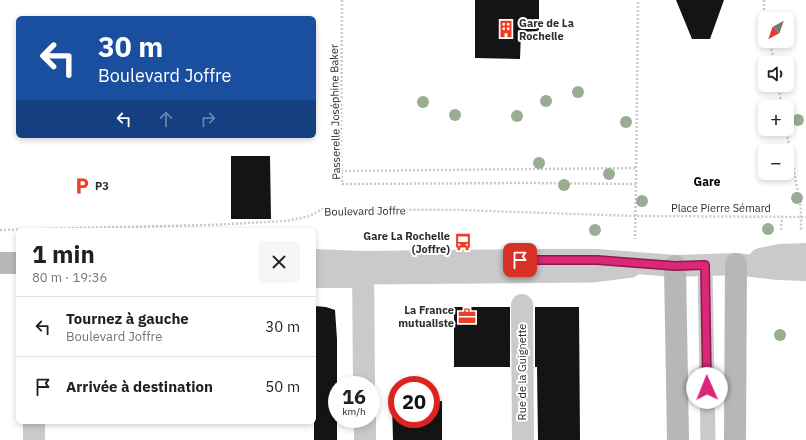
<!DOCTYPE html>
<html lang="fr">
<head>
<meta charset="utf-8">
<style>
	body { margin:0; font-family:"IBM Plex Sans",sans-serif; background:#f6f6f6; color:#202124; height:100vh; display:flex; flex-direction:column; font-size:15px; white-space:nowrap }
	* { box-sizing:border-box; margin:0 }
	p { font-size:13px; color:#757577 }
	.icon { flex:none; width:22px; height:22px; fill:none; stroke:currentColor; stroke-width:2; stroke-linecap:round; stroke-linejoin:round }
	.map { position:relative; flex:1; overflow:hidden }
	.side { position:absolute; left:16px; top:228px; width:300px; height:196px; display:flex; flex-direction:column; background:#fff; border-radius:6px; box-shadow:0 2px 6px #0003 }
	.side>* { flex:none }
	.hud { position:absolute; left:16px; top:16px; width:300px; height:122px; border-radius:6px; box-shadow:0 2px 6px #0003; background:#1a4fa0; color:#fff; overflow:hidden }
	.needle { width:26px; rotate:220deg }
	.fabs { position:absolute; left:758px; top:12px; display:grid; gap:8px }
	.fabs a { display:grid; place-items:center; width:36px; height:36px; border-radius:6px; background:#fff; box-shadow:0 2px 6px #0003; font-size:20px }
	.speed { position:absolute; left:328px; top:376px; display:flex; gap:8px; font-size:20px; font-weight:700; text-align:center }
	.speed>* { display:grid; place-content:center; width:52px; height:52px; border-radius:50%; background:#fff; box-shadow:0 2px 6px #0003; line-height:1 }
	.speed small { font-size:10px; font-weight:400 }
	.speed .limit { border:6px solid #d22; background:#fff; color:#111 }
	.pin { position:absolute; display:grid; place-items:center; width:34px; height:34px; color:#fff; margin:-17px; border-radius:8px; box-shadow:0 2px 6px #0006 }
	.me { position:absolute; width:44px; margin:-22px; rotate:359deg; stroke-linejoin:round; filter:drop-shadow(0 0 3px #0008) }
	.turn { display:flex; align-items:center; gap:14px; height:84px; padding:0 16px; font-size:18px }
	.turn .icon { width:52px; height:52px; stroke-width:2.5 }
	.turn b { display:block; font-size:28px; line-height:34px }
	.lanes { display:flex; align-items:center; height:38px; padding:0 16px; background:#0003; justify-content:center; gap:20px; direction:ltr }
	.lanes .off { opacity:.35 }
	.round { display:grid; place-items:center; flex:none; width:42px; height:42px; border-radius:6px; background:#f6f6f6 }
	.summary { display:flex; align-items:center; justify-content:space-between; height:68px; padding:0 16px }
	h1 { font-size:24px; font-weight:700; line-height:30px }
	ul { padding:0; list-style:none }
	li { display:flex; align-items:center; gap:12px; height:60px; padding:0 16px; border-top:1px solid #e0e0e0 }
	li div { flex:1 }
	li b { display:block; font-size:15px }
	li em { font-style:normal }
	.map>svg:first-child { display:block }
	.building { fill:#141414 }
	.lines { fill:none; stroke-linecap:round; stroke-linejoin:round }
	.path { stroke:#cacaca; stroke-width:2.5; stroke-dasharray:2 2; stroke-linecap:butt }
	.service { stroke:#cacaca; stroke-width:15 }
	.minor { stroke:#cacaca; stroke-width:22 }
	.secondary { stroke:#b7b7b7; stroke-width:22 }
	.tree { fill:#99ad92 }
	.route-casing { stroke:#8e194d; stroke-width:10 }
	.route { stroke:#db2777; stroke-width:7 }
	.labels { text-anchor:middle; stroke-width:4; stroke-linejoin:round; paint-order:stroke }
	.poi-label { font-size:11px; font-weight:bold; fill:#2d2d2d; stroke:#fff; text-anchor:start }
	.street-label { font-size:11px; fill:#2d2d2d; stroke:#fff }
	.neighbourhood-label { font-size:12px; font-weight:bold; fill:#000; stroke:#fff }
</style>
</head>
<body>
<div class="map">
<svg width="806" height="440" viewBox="0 0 806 440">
	<rect width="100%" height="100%" fill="#fff"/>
	<path class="building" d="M475,0H539V31L521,32L520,59L475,58Z
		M676,0H724L710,39H692Z
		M231,156H270L271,219H231Z
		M314,306L326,307L335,310L337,339V440H314Z
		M454,307H510V367H454Z
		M535,307H579L580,440H538L537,367H535Z
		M392,401H397V419H431V401H442V440H393Z"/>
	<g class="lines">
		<path class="path" d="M342,0L341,152L342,184L528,183L636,184L635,239
			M764,0V10L766,19
			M770,41L774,63
			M778,85L782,107
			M786,129L801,209V231
			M341,171L636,168
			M636,184L638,0
			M0,230L209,225L286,221L310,216L322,209L459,210L635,216L806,217
			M781,230L782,217"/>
		<path class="service" d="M705,265L708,440
			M363,277L593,275L632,270"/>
		<path class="minor" d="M760,259L780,255L806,254
			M314,260L363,262L520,260H597L675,266L736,264L778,269L806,270
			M363,262L364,385
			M314,277H363
			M522,305L523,440
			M365,419V440
			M34,422V440"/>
		<path class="secondary" d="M0,263H18
			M675,266L678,440
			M735,440L736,264"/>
	</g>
	<g class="tree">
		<circle cx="578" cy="92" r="6"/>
		<circle cx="546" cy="101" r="6"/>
		<circle cx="423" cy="102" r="6"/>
		<circle cx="455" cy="115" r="6"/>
		<circle cx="517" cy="116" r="6"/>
		<circle cx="798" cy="120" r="6"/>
		<circle cx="626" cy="122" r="6"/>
		<circle cx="539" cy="163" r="6"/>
		<circle cx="609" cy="174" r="6"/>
		<circle cx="564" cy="185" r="6"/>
		<circle cx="797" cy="198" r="6"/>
		<circle cx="642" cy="201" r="6"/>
		<circle cx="768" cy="229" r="6"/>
		<circle cx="595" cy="230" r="6"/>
		<circle cx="780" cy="335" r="6"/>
	</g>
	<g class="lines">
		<g class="route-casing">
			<path id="route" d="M520,260H597L675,266L705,265L707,388"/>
		</g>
		<use href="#route" class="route"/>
	</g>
	<defs>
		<g id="building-bare" transform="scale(1.38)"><path d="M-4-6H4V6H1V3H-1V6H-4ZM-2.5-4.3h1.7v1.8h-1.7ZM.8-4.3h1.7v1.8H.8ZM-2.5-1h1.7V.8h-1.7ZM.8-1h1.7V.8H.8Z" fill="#ed3e26" stroke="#fff" stroke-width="2.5" paint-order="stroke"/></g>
		<g id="parking-bare" transform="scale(1.38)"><path d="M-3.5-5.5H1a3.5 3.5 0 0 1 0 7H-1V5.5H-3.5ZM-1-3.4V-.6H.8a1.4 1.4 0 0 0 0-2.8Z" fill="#ed3e26" stroke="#fff" stroke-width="2.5" paint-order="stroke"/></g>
		<g id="bus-bare" transform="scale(1.38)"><path d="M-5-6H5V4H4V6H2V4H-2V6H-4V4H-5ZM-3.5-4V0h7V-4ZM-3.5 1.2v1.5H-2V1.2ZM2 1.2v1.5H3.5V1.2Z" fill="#ed3e26" stroke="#fff" stroke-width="2.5" paint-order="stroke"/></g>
		<g id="office-bare" transform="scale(1.38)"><path d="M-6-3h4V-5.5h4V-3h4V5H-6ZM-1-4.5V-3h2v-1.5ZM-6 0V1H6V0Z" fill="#ed3e26" stroke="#fff" stroke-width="2.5" paint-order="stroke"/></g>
	</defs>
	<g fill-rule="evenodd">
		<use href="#building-bare" x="506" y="29"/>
		<use href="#parking-bare" x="82" y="186"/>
		<use href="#bus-bare" x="463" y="242"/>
		<use href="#office-bare" x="467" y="316"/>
	</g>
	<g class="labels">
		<g class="poi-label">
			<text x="519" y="27">Gare de La<tspan x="519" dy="13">Rochelle</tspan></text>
			<text x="95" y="190">P3</text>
			<text x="450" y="240" text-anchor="end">Gare La Rochelle<tspan x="450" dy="13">(Joffre)</tspan></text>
			<text x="454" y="314" text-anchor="end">La France<tspan x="454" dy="13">mutualiste</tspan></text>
		</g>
		<g class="street-label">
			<text transform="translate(335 112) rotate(-91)" y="4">Passerelle Joséphine Baker</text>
			<text x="721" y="212">Place Pierre Sémard</text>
			<text transform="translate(365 211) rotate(-1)" y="4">Boulevard Joffre</text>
			<text transform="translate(522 372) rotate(-90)" y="4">Rue de la Guignette</text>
		</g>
		<g class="neighbourhood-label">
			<text x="707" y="186">Gare</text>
		</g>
	</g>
</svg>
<div class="fabs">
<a><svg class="needle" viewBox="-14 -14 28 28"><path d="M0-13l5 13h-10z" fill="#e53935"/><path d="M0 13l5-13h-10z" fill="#757577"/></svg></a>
<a><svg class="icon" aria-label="sound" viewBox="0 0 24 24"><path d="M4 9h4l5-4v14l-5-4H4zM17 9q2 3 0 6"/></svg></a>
<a>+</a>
<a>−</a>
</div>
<div class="speed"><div>16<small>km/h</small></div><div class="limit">20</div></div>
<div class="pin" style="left:520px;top:260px;background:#d93025"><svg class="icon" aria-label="arrive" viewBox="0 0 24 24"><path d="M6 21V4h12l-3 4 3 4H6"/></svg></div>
<svg class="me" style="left:707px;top:388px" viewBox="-20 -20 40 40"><circle r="19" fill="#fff"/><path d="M0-13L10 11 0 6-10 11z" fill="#db2777"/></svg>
<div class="hud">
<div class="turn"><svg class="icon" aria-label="left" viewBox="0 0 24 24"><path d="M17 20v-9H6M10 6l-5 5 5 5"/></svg><div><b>30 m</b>Boulevard Joffre</div></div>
<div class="lanes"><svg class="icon" aria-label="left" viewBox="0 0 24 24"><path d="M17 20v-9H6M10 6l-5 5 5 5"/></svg><svg class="icon off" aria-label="ahead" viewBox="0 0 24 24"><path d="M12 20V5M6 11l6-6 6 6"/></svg><svg class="icon off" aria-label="right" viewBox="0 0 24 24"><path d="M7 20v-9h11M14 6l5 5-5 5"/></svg></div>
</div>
<section class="side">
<div class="summary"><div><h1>1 min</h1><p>80 m · 19:36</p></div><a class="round"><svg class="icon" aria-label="close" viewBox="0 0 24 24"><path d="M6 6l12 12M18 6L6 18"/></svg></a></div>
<ul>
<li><svg class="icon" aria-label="left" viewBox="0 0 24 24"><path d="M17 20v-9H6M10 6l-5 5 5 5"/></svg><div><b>Tournez à gauche</b><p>Boulevard Joffre</p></div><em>30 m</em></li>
<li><svg class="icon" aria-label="arrive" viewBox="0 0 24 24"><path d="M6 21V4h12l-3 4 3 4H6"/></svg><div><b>Arrivée à destination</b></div><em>50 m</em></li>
</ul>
</section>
</div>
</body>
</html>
